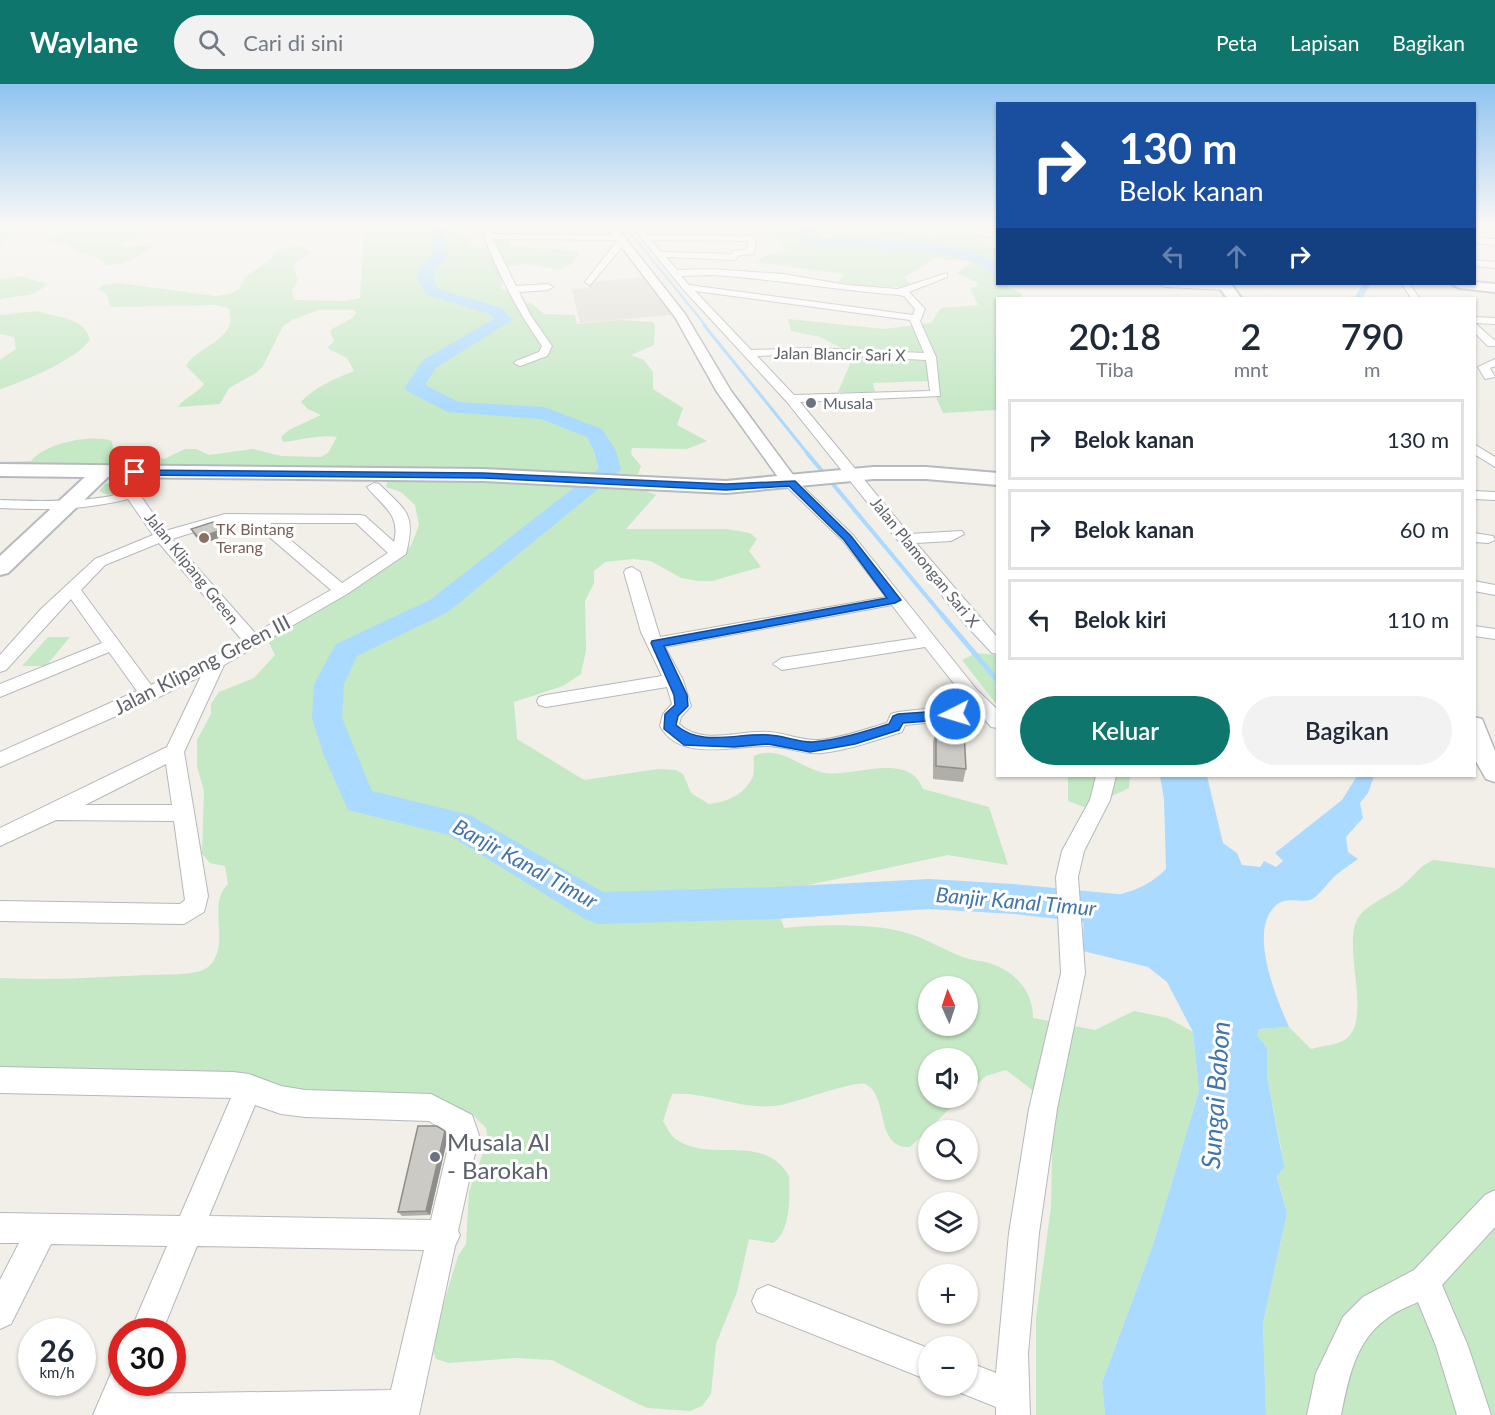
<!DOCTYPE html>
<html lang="id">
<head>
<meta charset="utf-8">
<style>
	body { margin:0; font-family:Lato,sans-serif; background:#f2f2f3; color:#1f2937; height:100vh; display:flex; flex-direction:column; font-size:22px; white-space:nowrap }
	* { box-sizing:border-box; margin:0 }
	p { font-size:20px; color:#747a83 }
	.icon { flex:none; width:33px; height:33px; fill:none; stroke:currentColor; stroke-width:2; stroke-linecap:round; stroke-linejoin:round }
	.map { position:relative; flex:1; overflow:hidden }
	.details { position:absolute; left:996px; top:213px; width:480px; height:480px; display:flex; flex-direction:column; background:#fff; border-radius:0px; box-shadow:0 2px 4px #0004 }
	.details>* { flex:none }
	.guide { position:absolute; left:996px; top:18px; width:480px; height:183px; border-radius:0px; box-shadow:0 2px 4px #0004; background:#1a4fa0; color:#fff; overflow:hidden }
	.needle { width:39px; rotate:357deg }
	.buttons { position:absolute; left:918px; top:892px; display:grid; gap:12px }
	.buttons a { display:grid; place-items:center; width:60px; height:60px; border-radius:50%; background:#fff; box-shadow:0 2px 4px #0004; font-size:30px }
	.speed { position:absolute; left:18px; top:1234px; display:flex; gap:12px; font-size:30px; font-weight:700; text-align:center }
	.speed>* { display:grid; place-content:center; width:78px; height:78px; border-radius:50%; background:#fff; box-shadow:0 2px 4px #0004; line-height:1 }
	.speed small { font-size:15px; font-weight:400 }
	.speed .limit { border:9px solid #d22; background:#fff; color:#111 }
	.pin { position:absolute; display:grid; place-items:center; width:51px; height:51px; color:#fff; margin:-26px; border-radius:12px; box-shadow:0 3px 9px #0006 }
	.me { position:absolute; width:66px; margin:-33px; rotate:265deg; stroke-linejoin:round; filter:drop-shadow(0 0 4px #0008) }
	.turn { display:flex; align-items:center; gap:21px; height:126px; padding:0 24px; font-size:27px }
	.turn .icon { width:78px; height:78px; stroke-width:2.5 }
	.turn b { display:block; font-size:42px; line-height:51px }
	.lanes { display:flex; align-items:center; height:57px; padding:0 24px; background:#0003; justify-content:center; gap:30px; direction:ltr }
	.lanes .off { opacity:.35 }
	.eta { display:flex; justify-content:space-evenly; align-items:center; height:102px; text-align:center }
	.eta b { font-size:36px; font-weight:600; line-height:42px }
	.primary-button { display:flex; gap:12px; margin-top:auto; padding:12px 24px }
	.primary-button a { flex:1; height:69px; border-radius:36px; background:#0f766e; color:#fff; font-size:24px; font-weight:600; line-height:69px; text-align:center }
	.primary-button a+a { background:#f2f2f3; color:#1f2937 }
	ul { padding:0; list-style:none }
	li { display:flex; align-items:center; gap:18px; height:81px; margin:0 12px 9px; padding:0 12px; border:3px solid #e0e1e3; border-radius:0px }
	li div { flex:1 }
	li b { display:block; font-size:22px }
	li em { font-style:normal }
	header { display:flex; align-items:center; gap:36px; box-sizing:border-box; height:84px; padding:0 30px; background:#0f766e; color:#fff }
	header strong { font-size:28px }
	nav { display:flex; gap:33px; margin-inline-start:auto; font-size:21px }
	.search { width:420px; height:54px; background:#f2f2f3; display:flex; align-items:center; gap:15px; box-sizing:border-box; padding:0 21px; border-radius:33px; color:#747a83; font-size:22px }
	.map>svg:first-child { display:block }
	.education { fill:#e1ded6 }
	.green { fill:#c5e8c5; fill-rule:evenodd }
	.water { fill:#aadaff }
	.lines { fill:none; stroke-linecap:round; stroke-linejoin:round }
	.stream-far3 { stroke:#aadaff; stroke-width:2 }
	.stream-far2 { stroke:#aadaff; stroke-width:3 }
	.stream-far1 { stroke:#aadaff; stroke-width:4 }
	.stream { stroke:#aadaff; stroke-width:5 }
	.canal { fill:#aadaff; fill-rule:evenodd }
	.river { fill:#aadaff; fill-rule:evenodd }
	.minor-casing { stroke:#b5b8bc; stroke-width:2 }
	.tertiary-casing { stroke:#b5b8bc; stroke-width:3 }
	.secondary-casing { stroke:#b6babf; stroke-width:4 }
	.minor { fill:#fff; fill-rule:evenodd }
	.tertiary { fill:#fff; fill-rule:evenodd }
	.secondary { fill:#fff; fill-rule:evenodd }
	.wall { fill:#afaea9 }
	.shaded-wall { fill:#8f8d8a }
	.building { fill:#cccac5; stroke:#8f8d8a; stroke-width:1.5 }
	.route { fill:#1a73e8; stroke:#114b97; stroke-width:1.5 }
	.worship-dot { fill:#6b7280; stroke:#fff; stroke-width:2 }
	.education-dot { fill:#8d6e63; stroke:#fff; stroke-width:2 }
	.labels { text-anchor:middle; stroke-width:6; stroke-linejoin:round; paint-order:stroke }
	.far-street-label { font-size:16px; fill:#5f6368; stroke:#fff }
	.far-worship-label { font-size:16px; fill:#5b616d; stroke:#fff; text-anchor:start }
	.far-education-label { font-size:16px; fill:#785e54; stroke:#fff; text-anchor:start }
	.street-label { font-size:20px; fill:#5f6368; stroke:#fff }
	.water-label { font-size:21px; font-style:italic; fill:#4174aa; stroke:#fff }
	.near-worship-label { font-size:24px; fill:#5b616d; stroke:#fff; text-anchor:start }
	.near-water-label { font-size:26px; font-style:italic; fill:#4174aa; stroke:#fff }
</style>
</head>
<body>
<header>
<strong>Waylane</strong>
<div class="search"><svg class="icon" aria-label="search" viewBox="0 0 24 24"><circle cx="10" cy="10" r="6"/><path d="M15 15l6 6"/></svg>Cari di sini</div>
<nav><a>Peta</a><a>Lapisan</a><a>Bagikan</a></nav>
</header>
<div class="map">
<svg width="1495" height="1331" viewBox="0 0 1495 1331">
	<rect width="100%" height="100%" fill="#f1efe8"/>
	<path class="education" d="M648,193L672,231L580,239L572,205L589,204L588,198Z"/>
	<path class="green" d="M0,141H31L0,159Z
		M81,141H163L119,161L122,164L152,159V163C135,174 126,180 106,181L99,174L74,167L69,160L46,157L45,153Z
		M364,141H465L459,145V149L468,155L470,162C479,165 488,165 494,158L489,148L516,144L509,162L580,167C570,190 553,186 535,181C524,179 510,182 500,186L499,191L503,197L500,204L511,208L520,220L531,219L544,230L575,231L577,240L621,236L653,238L655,241L654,261L631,271L644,276L653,288V305L683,324L677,341L707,357L687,365L632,364L631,370L641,382L638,390L579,389L577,392L583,402L646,407L656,411L626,445H727L750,449L757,455L749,467L761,483L712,497H699L681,494L651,477L633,475L605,478L594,487V499L585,517L586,566L581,590L563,602L514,618L517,655L584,696L658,685L676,686L683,690L691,709L709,720C727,718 746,710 753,692C755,686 753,678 754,672C780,660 801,685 825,689C855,693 909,667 923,705L989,723L1008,781L948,771L799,803L779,829L784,844C815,840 878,839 907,849C928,855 945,867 966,874C974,877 984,877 992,880C1017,889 1033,908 1033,934L1095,946L1134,927L1168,934L1193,948L1199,1007L1154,1158L1102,1299L1105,1331H1036V1234L1051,1123L1053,1031L1031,1005L1006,986L986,992L968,1009V975H928V1014H961C943,1030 928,1047 910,1063C874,1065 890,1011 865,1000C856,996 797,1018 781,1021C743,1028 709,1007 672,1010L663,1037C667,1043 670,1052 677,1056C711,1079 763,1048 789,1092C790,1111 791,1148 773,1159L749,1155L737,1208L716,1260L711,1310L702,1322L690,1327L648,1324L636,1319L552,1276L515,1274L449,1279L436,1275L431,1261L458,1172L466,1160L469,1108L488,1055L486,1044L472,1030L430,1018L0,987V894C49,897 99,893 148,891C164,890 187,892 203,886C208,884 213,879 215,874C227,849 208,820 228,800L225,782L210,779L202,770L204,707L197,682V656L211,630V620L219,608L254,594L275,571L269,559L276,551L368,497L411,462L419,441L415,421L401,408L386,403L387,398L364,395L304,396L92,380L0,383V378L31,377C46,359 90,350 112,357L113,364H152L156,372L164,375L185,365H196L209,371L253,365L281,372L321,373L328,369L337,353C320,350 301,356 283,358L281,353L289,346L321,331L308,325L301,318C314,303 335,295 354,287L347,274L327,264L334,257L330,247C338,240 349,238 356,230L354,226H318L292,236L283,242L263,282L256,289L229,304L220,320L178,323C186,312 197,310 204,300L186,282C197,262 242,254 228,224L216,221L111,223L106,209L99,206L102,201L120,199L215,212L230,210L239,205L244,194L271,175L274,167L299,162L311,168L293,181L298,196L292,206L294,216L345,217L360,214ZM928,903H968V942H928Z
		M731,141H784L788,147L820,146L824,148L820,152L822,155L834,153V148L851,145L852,150L871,149L868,145C882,141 892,145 905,148C932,154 955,147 981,152L986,162L997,165L998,200H1008L1007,203L1023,210L1019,214H998L997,326L943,329L929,297L873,299L875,308H838L850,280L847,267L820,253L791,247L788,235L884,245L931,239L941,224L978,221L970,204L978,202L976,198L957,189L970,179L968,177L935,175L904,193L910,199L904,203L861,202L837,199L844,190L756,178L768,170L786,167C782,148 745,146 727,144Z
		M20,192L48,200L34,210L0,215V195Z
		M38,227C55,234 83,232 90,255C80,274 21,299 0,305V276L16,265L14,253L0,250V231Z
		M122,396L131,400C125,410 109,414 99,407L105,400Z
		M48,553H70L46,582H22Z
		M976,569L997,571V621L962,576Z
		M1068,692H1130L1129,704L1087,724L1068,717Z
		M1434,776L1495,784V1331H1266L1263,1239L1287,1129L1277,1092L1281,1064L1267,992V964L1257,951L1259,945L1289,943L1311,965C1321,962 1338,961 1346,955C1374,934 1339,857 1360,831C1370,819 1390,811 1402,802C1415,792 1417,783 1434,776Z"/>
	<path class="water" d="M1160,692H1207L1223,759L1237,769L1242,781L1260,783L1264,777L1276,783L1283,777L1275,769L1342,716L1357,692H1374L1368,709L1360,719L1363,734L1346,753L1348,768L1358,775C1351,780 1343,785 1336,791C1328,798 1322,808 1314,814C1303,821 1291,812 1279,819C1245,842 1277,915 1289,943L1259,945L1257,951L1267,964V992L1284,1083L1277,1093L1287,1129L1263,1239L1266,1331H1105L1102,1299L1154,1158L1199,1007L1193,948L1167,898L1148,883L1083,867L1084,816C1116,812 1142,809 1166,785L1164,715Z"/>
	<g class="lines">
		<path class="stream-far3" d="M624,141L706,242
			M1215,200L1225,214"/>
		<path class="stream-far2" d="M704,241L808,370"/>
		<path class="stream-far1" d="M807,369L943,532"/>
		<path class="stream" d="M942,531L998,597"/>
		<path class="canal" d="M1363,200H1371L1362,214H1354Z"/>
		<path class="river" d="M427,141H441L446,154L447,174L434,185L433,196L438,205L502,224L512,236L436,284L425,301L459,318L544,323L602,345L616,367L621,386L448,528L357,572L344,600L342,634L372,707L470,731L603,808L776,803L929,795L1014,800L1127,811L1140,816L1146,827L1140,838L1127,843L1014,830L929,825L776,835L598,840L585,835L449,751L348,726L323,669L312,634L314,600L336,560L430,516L599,384L594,367L587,353L541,335L448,328L407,307L405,303L423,276L494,235L490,230L427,211L417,196L420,183L433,172L432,154Z
			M798,141H812L814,154C856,156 968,154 998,181V193L980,180L950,172L907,166L804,161L797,147Z"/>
		<g class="minor-casing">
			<path id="minor" d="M480,141H488L491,150L620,151L627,157L590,201L585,198L618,156L493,155L516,202L548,200L553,203L548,206L519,208L531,232L552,262L547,272L520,282L514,279L516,277L539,268L542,262C516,225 495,184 480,141Z
				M631,141H639L647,151L752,152L756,155L754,170L740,171L734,176L666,173L677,186L712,185L783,190L847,201L898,205L947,189V193L909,208L925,225L920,237L936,273L940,312L800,318L909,450L962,447L964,450L951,457L916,459L998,554V570L992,569L963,538L787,318L683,205ZM651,156L748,157L747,166L734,167L732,170L661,168ZM712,191C775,195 836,206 899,211L904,212L915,225L913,231L689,201L681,192ZM695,207L910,236L924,269L813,264L751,266ZM813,270L926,276L930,307L794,311L757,272Z
				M861,141H869L863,146L859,144Z
				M926,141H946L998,149V154Z
				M1474,154L1495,155V161L1474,159Z
				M1474,176L1495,178V184L1474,182Z
				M1160,200H1212L1231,203L1226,206L1165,203Z
				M1402,200H1410L1419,214H1411Z
				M1474,233L1495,234V240L1475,239L1495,257V262H1488L1474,248Z
				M1495,275V282L1490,284L1495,293L1485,295L1478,283Z
				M1474,360L1495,373V383L1474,370Z
				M151,384L158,388L147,407L140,411L165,447L225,430L360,431L365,432L394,458C401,430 382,422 367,403L374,399L379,400C407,428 416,429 406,470L347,510L224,581L184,668L208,812L204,828L184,840L0,837V817L180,820L185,816L174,737L56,736L0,762V744L167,663L201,592L155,615L0,683V668L137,607L109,568L0,613V600L102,559L71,515L6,586L0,588V571L41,525L95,475L153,451L128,415C86,426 44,426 0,424V416C27,417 118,421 137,401C141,397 143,390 146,385ZM226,438L253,439L331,506L255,549L172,455ZM270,439H356L388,469L342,499ZM159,459L242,556L211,574L151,601L81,506L105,481ZM166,680L172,721H85Z
				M791,395L796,396L853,451L977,606L998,626V644L991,643L980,630L955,636L905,641L902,648C876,656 849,666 822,669C802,671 786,662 767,662C733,661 681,679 660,642L663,630L672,620L667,603L546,623L539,621L537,617L539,613L546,611L662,592L641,548L624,488L626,485L632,483L640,488L660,553L886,513L843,457L786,402L784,399ZM892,521L917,554L782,574L773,580L782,586L925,563L970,620L898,628L891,630L887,639C865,645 843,654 819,656C801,657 786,649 769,648C739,646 703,662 679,640L681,633L691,622L683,596L665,563Z
				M1474,407L1495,408V416L1474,415Z
				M1474,449L1493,452L1495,456L1488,459L1474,458Z
				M1474,497L1495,501V511L1474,507Z
				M1474,542L1495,545V555L1474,552Z
				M1096,692H1116L1110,716L1084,767L1078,793L1085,889L1057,1025L1039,1149L1028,1269L1030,1331H996V1323L956,1307L954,1302H968V1278L996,1289L1009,1149L1029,1025L1061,889L1056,793L1062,767L1090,716Z
				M0,983L233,988L249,990L281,1002L305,1006L431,1010L472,1031L479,1051L458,1147L460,1151L455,1162L419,1331H93L112,1287L122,1283V1299H141L136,1310L391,1306L424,1166L197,1162L162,1248H130L167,1162L51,1160L11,1240L0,1245V1196L19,1159H0V1129L180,1132L231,1014L0,1009ZM255,1021L281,1030L305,1033L429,1037L451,1051L431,1136L209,1132Z
				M1495,1106V1143L1442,1201L1468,1262L1491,1331H1457L1436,1262L1418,1218C1407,1223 1394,1228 1385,1236C1355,1258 1348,1296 1341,1331H1307L1316,1289L1343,1233L1363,1213L1414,1186L1485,1111Z
				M768,1201L928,1264V1296L757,1228L752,1217L757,1206Z"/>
		</g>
		<g class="tertiary-casing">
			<path id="tertiary" d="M605,141H615L685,230L731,307L799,399L797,403H785L717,308L675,233Z
				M1474,633L1482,635L1495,667V698L1486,695L1474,674Z"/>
		</g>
		<g class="secondary-casing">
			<path id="secondary" d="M1474,198L1495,200V208L1459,204L1452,200Z
				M1217,200H1231L1241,214H1227Z
				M0,380L483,385L726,397L873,383H926L998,389V401L926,395H873L726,409L483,397L108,393L8,489L0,491V472L85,393L0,392Z"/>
		</g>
		<use href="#minor" class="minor"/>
		<use href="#tertiary" class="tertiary"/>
		<use href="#secondary" class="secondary"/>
	</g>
	<path class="wall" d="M191,445L224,452L202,460L194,451Z
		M936,645L966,685L963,698L933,695V658Z
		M445,1047L448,1052L430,1131L402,1132L398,1128Z"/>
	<path class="shaded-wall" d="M221,446L224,452L202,460L199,454Z
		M445,1047L448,1052L430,1131L426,1127Z"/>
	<path class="building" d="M213,438L221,446L199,454L191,445Z
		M936,645L964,648L966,685L936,682Z
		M418,1042H437L445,1047L426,1127L398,1128Z"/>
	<linearGradient id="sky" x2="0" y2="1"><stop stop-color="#8fc3f1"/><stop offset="0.43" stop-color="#f9f8f5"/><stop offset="1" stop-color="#f9f8f5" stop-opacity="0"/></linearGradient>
	<rect width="1495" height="327" fill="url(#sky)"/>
	<path class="route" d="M132,386L483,389L726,400L795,397L851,452L901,516L895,519L664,562L687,611L688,622L678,632L676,641C702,664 739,648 770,651C784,652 798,658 812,658C838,656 864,648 889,640L893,632L898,630L955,626L962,630L955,635L903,639L899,646L855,660L810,668L768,660L734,663L684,661L664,645L665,630L675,621L674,611L651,559L652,557L887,514L844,456L789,402L726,406L483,394L135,391L130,388Z"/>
	<g class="worship-dot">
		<circle cx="811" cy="319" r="6"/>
		<circle cx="435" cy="1073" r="6"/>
	</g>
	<circle class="education-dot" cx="204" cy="454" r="6"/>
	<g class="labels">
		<g class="far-street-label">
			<text transform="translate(840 270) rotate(1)" y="6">Jalan Blancir Sari X</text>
			<text transform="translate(925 478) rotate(51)" y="6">Jalan Plamongan Sari X</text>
			<text transform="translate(192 484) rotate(51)" y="6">Jalan Klipang Green</text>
		</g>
		<g class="far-worship-label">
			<text x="823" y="325">Musala</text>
		</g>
		<g class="far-education-label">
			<text x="216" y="451">TK Bintang<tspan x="216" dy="18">Terang</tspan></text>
		</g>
		<g class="street-label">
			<text transform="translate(202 581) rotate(-27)" y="7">Jalan Klipang Green III</text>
		</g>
		<g class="water-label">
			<text transform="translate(525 780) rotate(29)" y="7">Banjir Kanal Timur</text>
			<text transform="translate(1016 818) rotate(5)" y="7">Banjir Kanal Timur</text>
		</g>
		<g class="near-worship-label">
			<text x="447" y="1067">Musala Al<tspan x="447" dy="28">- Barokah</tspan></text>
		</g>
		<g class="near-water-label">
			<text transform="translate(1216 1011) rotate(-86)" y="9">Sungai Babon</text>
		</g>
	</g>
</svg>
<div class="buttons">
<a><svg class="needle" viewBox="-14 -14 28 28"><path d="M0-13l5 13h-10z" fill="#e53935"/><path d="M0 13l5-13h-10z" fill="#747a83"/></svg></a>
<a><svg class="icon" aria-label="sound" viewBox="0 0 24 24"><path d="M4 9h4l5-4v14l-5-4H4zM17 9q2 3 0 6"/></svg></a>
<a><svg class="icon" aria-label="search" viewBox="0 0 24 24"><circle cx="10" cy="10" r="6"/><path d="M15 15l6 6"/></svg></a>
<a><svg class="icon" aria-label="layers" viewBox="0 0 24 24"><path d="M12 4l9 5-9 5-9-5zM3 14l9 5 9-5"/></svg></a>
<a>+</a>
<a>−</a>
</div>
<div class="speed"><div>26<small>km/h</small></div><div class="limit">30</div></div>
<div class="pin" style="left:135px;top:388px;background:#d93025"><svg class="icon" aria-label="arrive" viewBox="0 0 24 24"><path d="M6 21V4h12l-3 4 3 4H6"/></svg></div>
<svg class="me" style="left:955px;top:630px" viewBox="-20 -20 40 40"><circle r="17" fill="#1a73e8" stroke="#fff" stroke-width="3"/><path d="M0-11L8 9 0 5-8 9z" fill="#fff"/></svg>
<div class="guide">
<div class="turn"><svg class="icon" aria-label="right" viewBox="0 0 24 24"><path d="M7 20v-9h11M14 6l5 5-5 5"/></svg><div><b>130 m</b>Belok kanan</div></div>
<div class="lanes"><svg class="icon off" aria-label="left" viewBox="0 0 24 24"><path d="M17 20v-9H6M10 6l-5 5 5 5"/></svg><svg class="icon off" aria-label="ahead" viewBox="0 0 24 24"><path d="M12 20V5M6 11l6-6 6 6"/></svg><svg class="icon" aria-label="right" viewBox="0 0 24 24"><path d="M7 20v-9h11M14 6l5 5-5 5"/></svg></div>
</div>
<section class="details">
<div class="eta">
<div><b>20:18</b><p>Tiba</p></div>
<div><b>2</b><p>mnt</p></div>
<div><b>790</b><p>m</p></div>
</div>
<ul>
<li><svg class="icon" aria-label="right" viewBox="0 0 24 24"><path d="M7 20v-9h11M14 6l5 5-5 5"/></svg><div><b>Belok kanan</b></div><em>130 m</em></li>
<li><svg class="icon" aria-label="right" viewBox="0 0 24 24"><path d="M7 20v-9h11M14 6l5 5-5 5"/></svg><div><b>Belok kanan</b></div><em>60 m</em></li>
<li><svg class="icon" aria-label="left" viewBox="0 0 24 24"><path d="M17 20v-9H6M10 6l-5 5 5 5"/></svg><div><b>Belok kiri</b></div><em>110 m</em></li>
</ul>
<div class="primary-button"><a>Keluar</a><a>Bagikan</a></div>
</section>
</div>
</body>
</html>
